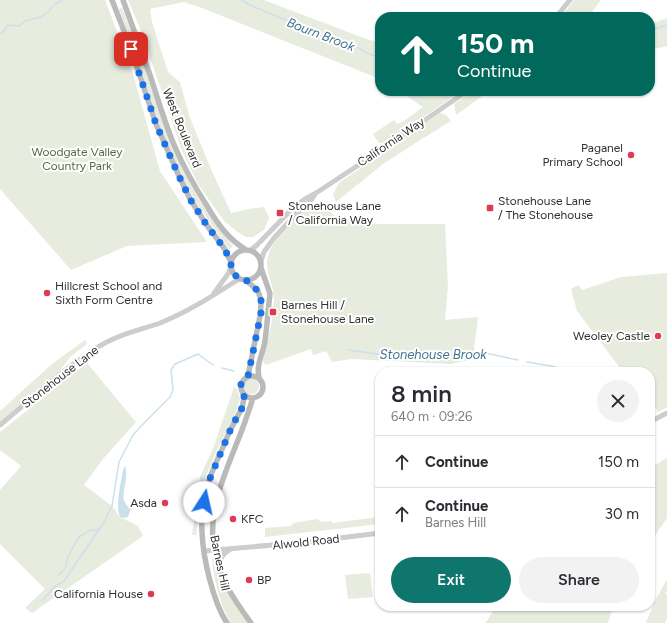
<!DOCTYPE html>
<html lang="en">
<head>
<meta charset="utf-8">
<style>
	body { margin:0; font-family:Figtree,sans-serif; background:#f2f2f3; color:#2b2b33; height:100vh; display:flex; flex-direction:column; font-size:15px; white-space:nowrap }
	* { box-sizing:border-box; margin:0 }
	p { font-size:13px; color:#7c7c81 }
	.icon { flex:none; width:22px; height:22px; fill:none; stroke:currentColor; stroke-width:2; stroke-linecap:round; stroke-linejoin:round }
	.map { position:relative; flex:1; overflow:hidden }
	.sheet { position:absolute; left:375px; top:367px; width:280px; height:244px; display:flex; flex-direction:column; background:#fff; border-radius:16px; box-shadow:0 1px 3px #0004 }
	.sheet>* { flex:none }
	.banner { position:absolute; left:375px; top:12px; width:280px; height:84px; border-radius:16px; box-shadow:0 1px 3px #0004; background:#00695c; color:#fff; overflow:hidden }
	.pin { position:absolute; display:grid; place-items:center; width:34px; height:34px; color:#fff; margin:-17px; border-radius:8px; box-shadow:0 2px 6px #0006 }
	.me { position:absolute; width:44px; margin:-22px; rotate:10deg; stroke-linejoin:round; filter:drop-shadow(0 0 3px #0008) }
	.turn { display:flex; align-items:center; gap:14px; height:84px; padding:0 16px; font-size:18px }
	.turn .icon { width:52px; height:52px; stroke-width:2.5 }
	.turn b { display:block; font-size:28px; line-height:34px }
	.round { display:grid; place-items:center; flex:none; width:42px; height:42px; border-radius:21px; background:#f2f2f3 }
	.summary { display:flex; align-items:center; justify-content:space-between; height:68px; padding:0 16px }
	h1 { font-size:24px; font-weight:600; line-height:30px }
	.action { display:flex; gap:8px; margin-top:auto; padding:8px 16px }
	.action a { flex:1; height:46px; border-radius:24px; background:#0f766e; color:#fff; font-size:16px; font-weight:600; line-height:46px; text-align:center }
	.action a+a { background:#f2f2f3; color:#2b2b33 }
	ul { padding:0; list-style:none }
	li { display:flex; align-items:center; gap:12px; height:52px; padding:0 16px; border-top:1px solid #e1e1e2 }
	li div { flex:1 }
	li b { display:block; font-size:15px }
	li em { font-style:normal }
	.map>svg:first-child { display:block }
	.green { fill:#e7ecdf }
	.water { fill:#cce0eb }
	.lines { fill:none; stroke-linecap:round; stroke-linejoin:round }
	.stream { stroke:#cce0eb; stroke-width:1.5 }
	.tertiary { stroke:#cdcdcd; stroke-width:5 }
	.secondary { stroke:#bababa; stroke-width:5.5 }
	.route { stroke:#1a73e8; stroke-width:7; stroke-dasharray:0 12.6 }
	.poi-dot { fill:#dd3c50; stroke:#fff; stroke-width:1.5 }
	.labels { text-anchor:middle; stroke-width:4; stroke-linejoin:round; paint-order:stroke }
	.street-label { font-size:12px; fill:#303030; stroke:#fff }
	.poi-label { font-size:12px; fill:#303030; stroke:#fff; text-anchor:start }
	.park-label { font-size:12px; fill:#556a3f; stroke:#fff }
	.water-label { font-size:13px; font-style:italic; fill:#41748f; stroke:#fff }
</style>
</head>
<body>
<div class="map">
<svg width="667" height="623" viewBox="0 0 667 623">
	<rect width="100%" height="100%" fill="#fff"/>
	<path class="green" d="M0,0H105L133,74L160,171L207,242L127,246L71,270L0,189Z
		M128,0H264L369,40L380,42V79L202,8L184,2L150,9L152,22L168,72L180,82L190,118L211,169L231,213L249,209L264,207L269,218L264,230L253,237H246L239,233L224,221L198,184L182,151L140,28Z
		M574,0H601L588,17H561Z
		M122,8C133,36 143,64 154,93C163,121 172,149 186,176C199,201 215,225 233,246L229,249L195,201L167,146L132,44L119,9Z
		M667,18V46L650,50V24L659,21Z
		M399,91H461L385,144L378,142L373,134L394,120L397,124L404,121L423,107Z
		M473,91H489L456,115L454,104Z
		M440,113L446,115L451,121L425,137L383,164L336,202L333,194L339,183Z
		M309,205L323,206L339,219L379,224H445L448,287L445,320L478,317L473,359L451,364L351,359L332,362L326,351L313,355L311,349L266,365L263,361C268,340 273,321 274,300C274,288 268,276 267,264C266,245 295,216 309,205Z
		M667,273V407L658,412L650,400V372H623L577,311L571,289L578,285L582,290L621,277Z
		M85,340L87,344L70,357L59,372L0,422V411L52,364Z
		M87,363L136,422L103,459L84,485L112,506L120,517L138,526L143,536L32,613L25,608L45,589L0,544V490L21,466L0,450V432Z
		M243 386a8 8 0 1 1 16 0a8 8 0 1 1-16 0Z
		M234,387L237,389L240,399L236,412L217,450L206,476L199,513L196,535H192L200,477L214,446Z
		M667,458V518L650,543V468Z
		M379,517H380V524L265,537V528L291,526L293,523L317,519L321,522L332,521V523Z
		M212,558L213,559L249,623H231L230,622C227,615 223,609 221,602C216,588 213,572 212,558Z
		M370,573L373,597L348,599L345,575Z
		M667,579V591L665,593L667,594V618L665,623H646L654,603Z
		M502,606H613L608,623H485L487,621L495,607Z"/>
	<path class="water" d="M125,466C131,481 114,500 132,509L130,511L128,517L124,518L120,517C115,505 121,483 123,470Z"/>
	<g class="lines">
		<path class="stream" d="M241,0L250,5L304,28L321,36L338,40L353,45L369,54L380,57
			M650,30L667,25
			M0,33L4,31L8,25L19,26L25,21L41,17L48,12L55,4L63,0
			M348,350L393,356L405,355L434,357L480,352L518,360
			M527,362L551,366L572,372
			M222,368L234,371
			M58,575L64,570L66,566L67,559L72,549L79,537L90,530H100
			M42,601L53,588L64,581L104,522L112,506L119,462L133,435L144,423L170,397L173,390L171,370L175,364L198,354L213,365"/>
		<path class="tertiary" d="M556,17L570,0
			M251,250L257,245L294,207L305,199L316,193L380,151L467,91
			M261,261L264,252L274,238L297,213L310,202L315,194
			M214,293L228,274L231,267
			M650,422L667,413
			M0,425C24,405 47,384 72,365C85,356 97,346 111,340C127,332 143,329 160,323C188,312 214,295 239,279
			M204,551L307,542L380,533
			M218,566C221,557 222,554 231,549"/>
		<path class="secondary" d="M112,0L131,49L156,124L178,174L190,199L206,224L224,248L231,262
			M123,0C132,25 141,50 150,75C158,99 165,124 175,147C184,168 195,187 207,206C217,223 228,239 245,249
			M231 265a15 15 0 1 1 30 0a15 15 0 1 1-30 0Z
			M246,280L258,291L261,300V304L260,316L248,376
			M241 387a11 11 0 1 1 22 0a11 11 0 1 1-22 0Z
			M259,377C256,364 263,354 265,341C267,326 268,310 270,294L268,288L261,268
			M227,623C213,602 203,558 202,532C201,517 204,499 208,484C211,472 218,459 223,447C226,440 229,432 233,425C239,412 244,409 244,394
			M251,623C235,601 219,578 214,550C207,510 226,471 240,435C245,423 249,410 253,398"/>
	</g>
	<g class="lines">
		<path class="route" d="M131,49L156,124L178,174L190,199L206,224L224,248L231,262V267L234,274L239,279L246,280L250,284L258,291L261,300V313L248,376L244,379L241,384V387L244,394V403L242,408L232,426L208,483L204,502"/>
	</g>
	<g class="poi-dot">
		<circle cx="631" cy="155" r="4"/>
		<rect x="486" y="204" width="8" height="8" rx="2"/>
		<rect x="276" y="209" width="8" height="8" rx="2"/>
		<circle cx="47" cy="293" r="4"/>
		<rect x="269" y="308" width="8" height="8" rx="2"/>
		<circle cx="658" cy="336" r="4"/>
		<circle cx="165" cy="503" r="4"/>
		<circle cx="233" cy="519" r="4"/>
		<circle cx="249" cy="580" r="4"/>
		<circle cx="151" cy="594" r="4"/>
	</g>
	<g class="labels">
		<g class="street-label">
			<text transform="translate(182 128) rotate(68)" y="4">West Boulevard</text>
			<text transform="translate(391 142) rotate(-34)" y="4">California Way</text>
			<text transform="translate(60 377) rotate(-38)" y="4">Stonehouse Lane</text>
			<text transform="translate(306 542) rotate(-6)" y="4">Alwold Road</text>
			<text transform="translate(220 563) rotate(78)" y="4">Barnes Hill</text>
		</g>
		<g class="poi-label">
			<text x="623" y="152" text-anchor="end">Paganel<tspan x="623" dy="14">Primary School</tspan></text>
			<text x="498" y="205">Stonehouse Lane<tspan x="498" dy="14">/ The Stonehouse</tspan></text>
			<text x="288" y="210">Stonehouse Lane<tspan x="288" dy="14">/ California Way</tspan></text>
			<text x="55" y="290">Hillcrest School and<tspan x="55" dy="14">Sixth Form Centre</tspan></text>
			<text x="281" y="309">Barnes Hill /<tspan x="281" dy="14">Stonehouse Lane</tspan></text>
			<text x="650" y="340" text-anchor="end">Weoley Castle</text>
			<text x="157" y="507" text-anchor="end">Asda</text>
			<text x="241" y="523">KFC</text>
			<text x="257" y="584">BP</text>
			<text x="143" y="598" text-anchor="end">California House</text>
		</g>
		<g class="park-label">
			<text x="77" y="156">Woodgate Valley<tspan x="77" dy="14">Country Park</tspan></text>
		</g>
		<g class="water-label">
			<text transform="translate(321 34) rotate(21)" y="5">Bourn Brook</text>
			<text x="433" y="359">Stonehouse Brook</text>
		</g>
	</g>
</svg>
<div class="pin" style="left:131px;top:49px;background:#d93025"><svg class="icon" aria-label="arrive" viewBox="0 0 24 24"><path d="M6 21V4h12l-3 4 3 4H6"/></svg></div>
<svg class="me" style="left:204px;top:502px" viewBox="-20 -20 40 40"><circle r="19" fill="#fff"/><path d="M0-13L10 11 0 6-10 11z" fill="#1a73e8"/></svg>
<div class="banner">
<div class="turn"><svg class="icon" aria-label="ahead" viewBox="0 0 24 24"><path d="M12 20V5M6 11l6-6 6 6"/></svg><div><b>150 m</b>Continue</div></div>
</div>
<section class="sheet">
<div class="summary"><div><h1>8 min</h1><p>640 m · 09:26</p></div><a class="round"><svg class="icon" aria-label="close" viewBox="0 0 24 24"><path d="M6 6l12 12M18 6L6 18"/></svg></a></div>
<ul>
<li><svg class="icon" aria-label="ahead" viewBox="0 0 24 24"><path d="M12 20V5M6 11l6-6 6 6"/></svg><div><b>Continue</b></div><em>150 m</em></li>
<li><svg class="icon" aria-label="ahead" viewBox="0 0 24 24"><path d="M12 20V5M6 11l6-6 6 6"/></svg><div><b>Continue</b><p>Barnes Hill</p></div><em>30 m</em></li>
</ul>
<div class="action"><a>Exit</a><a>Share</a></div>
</section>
</div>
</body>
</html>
